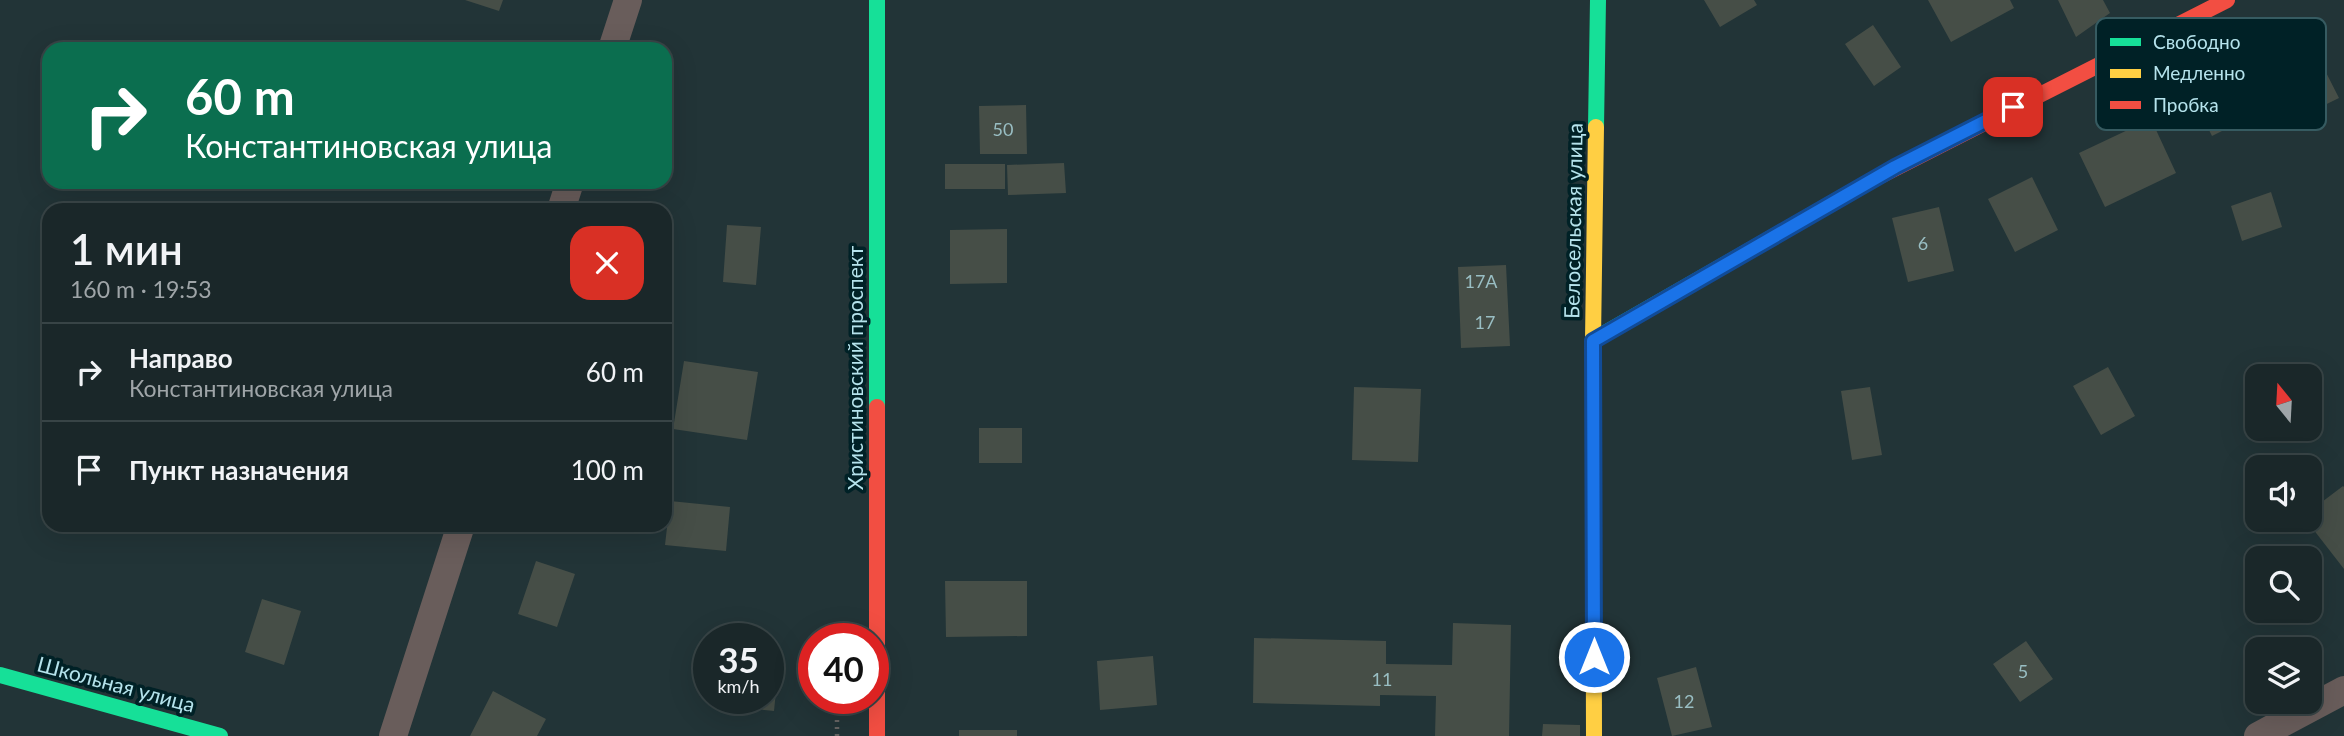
<!DOCTYPE html>
<html lang="ru">
<head>
<meta charset="utf-8">
<style>
	body { margin:0; font-family:Lato,sans-serif; background:#232f31; color:#f1f3f6; height:100vh; display:flex; flex-direction:column; font-size:26px; white-space:nowrap }
	* { box-sizing:border-box; margin:0 }
	p { font-size:23px; color:#9fa5a8 }
	.icon { flex:none; width:38px; height:38px; fill:none; stroke:currentColor; stroke-width:2; stroke-linecap:round; stroke-linejoin:round }
	.map { position:relative; flex:1; overflow:hidden }
	.side { position:absolute; left:42px; top:203px; width:630px; height:329px; display:flex; flex-direction:column; background:#1a2729; border-radius:21px; box-shadow:0 7px 28px #0002,0 0 0 2px #384446 }
	.side>* { flex:none }
	.top-card { position:absolute; left:42px; top:42px; width:630px; height:147px; border-radius:21px; box-shadow:0 7px 28px #0002,0 0 0 2px #384446; background:#0b6e4f; color:#fff; overflow:hidden }
	.needle { width:46px; rotate:342deg }
	.fabs { position:absolute; left:2245px; top:364px; display:grid; gap:14px }
	.fabs a { display:grid; place-items:center; width:77px; height:77px; border-radius:14px; background:#1a2729; box-shadow:0 7px 28px #0002,0 0 0 2px #384446; font-size:35px }
	.speed { position:absolute; left:693px; top:623px; display:flex; gap:14px; font-size:35px; font-weight:700; text-align:center }
	.speed>* { display:grid; place-content:center; width:91px; height:91px; border-radius:50%; background:#1a2729; box-shadow:0 7px 28px #0002,0 0 0 2px #384446; line-height:1 }
	.speed small { font-size:18px; font-weight:400 }
	.speed .limit { border:10px solid #d22; background:#fff; color:#111 }
	.pin { position:absolute; display:grid; place-items:center; width:60px; height:60px; color:#fff; margin:-30px; border-radius:14px; box-shadow:0 4px 10px #0006 }
	.me { position:absolute; width:77px; margin:-38px; rotate:0deg; stroke-linejoin:round; filter:drop-shadow(0 0 5px #0008) }
	.turn { display:flex; align-items:center; gap:24px; height:147px; padding:0 28px; font-size:32px }
	.turn .icon { width:91px; height:91px; stroke-width:2.5 }
	.turn b { display:block; font-size:49px; line-height:60px }
	.round { display:grid; place-items:center; flex:none; width:74px; height:74px; border-radius:21px; background:#232f31 }
	.head { display:flex; align-items:center; justify-content:space-between; height:119px; padding:0 28px }
	h1 { font-size:42px; font-weight:600; line-height:52px }
	ul { padding:0; list-style:none }
	li { display:flex; align-items:center; gap:21px; height:98px; padding:0 28px; border-top:2px solid #384446 }
	li div { flex:1 }
	li b { display:block; font-size:26px }
	li em { font-style:normal }
	.map>svg:first-child { display:block }
	.building { fill:#464e47 }
	.lines { fill:none; stroke-linecap:round; stroke-linejoin:round }
	.path { stroke:#666463; stroke-width:4.5; stroke-dasharray:2 5; stroke-linecap:butt }
	.street { stroke:#695d5b; stroke-width:28 }
	.fast { stroke:#16e098; stroke-width:16 }
	.slow { stroke:#ffcf43; stroke-width:16 }
	.jam { stroke:#f24e42; stroke-width:16 }
	.route-casing { stroke:#114b97; stroke-width:18 }
	.route { stroke:#1a73e8; stroke-width:12 }
	.labels { text-anchor:middle; stroke-width:7; stroke-linejoin:round; paint-order:stroke }
	.number-label { font-size:18px; fill:#99bec3 }
	.street-label { font-size:21px; fill:#b5e3ec; stroke:#002126 }
	.key { fill:#002126; stroke:#365b61; stroke-width:2 }
	.key-label { font-size:19px; fill:#b5e3ec }
</style>
</head>
<body>
<div class="map">
<svg width="2344" height="736" viewBox="0 0 2344 736">
	<rect width="100%" height="100%" fill="#223437"/>
	<path class="building" d="M465,0H503L499,11Z
		M1704,0H1754L1757,5L1720,27Z
		M1928,0H2010L2014,8L1951,42Z
		M2058,0H2103L2110,13L2076,37Z
		M1873,25L1901,67L1874,86L1845,44Z
		M2305,31L2339,98L2292,121L2258,55Z
		M2235,74L2256,114L2212,136L2192,96Z
		M1026,105L1027,154H980L979,106Z
		M2151,119L2176,173L2105,207L2079,153Z
		M1064,163L1066,193L1008,195L1007,165Z
		M945,164H1005V189H945Z
		M2032,177L2058,230L2015,252L1988,199Z
		M2271,192L2282,227L2242,241L2231,206Z
		M150,203L169,210H148Z
		M1939,207L1954,271L1908,282L1892,218Z
		M727,225L761,227L756,285L723,282Z
		M1007,229V283L950,284V230Z
		M1506,265L1510,346L1461,348L1458,267Z
		M684,361L758,372L747,440L673,429Z
		M2108,367L2135,416L2101,435L2073,386Z
		M1354,387L1421,389L1418,462L1352,460Z
		M1870,387L1882,455L1852,460L1841,391Z
		M979,428H1022V463H979Z
		M2343,486L2344,487V569L2306,520H2310V511Z
		M670,501L730,507L726,551L665,545Z
		M536,561L575,574L557,627L518,614Z
		M945,581H1027V636L946,637Z
		M262,599L301,611L284,665L245,652Z
		M1453,623L1511,625L1509,736H1435L1436,696L1380,695V706L1253,703L1254,638L1386,641V664L1452,665Z
		M2026,641L2053,679L2020,702L1993,664Z
		M768,651L780,652L774,711L721,705L722,698H768Z
		M1153,656L1157,705L1100,710L1097,661Z
		M1696,667L1712,727L1672,736L1657,678Z
		M493,691L546,719L537,736H470Z
		M1543,724L1580,725V736H1542Z
		M959,730H1017V736H959Z"/>
	<g class="lines">
		<path class="path" d="M837,736V698"/>
		<path class="street" d="M612,49L628,0
			M561,210L570,182
			M393,736L461,525
			M2258,736L2344,690"/>
		<path class="fast" d="M877,0V407
			M1596,127L1598,0
			M1593,340L1872,180
			M0,675L220,736"/>
		<path class="slow" d="M1594,736L1593,340L1596,127"/>
		<path class="jam" d="M1872,180L2227,0
			M877,407V736"/>
	</g>
	<g class="lines">
		<g class="route-casing">
			<path id="route" d="M1594,657L1593,341L1895,167L2013,107"/>
		</g>
		<use href="#route" class="route"/>
	</g>
	<g class="labels">
		<g class="number-label">
			<text x="1003" y="136">50</text>
			<text x="1923" y="250">6</text>
			<text x="1481" y="288">17А</text>
			<text x="1485" y="329">17</text>
			<text x="2023" y="678">5</text>
			<text x="1382" y="686">11</text>
			<text x="1684" y="708">12</text>
		</g>
		<g class="street-label">
			<text transform="translate(1574 221) rotate(-89)" y="7">Белосельская улица</text>
			<text transform="translate(856 368) rotate(-90)" y="7">Христиновский проспект</text>
			<text transform="translate(116 685) rotate(15)" y="7">Школьная улица</text>
		</g>
	</g>
	<rect x="2096" y="18" width="230" height="112" rx="10" class="key"/>
	<rect x="2110" y="38" width="31" height="8" fill="#16e098"/>
	<rect x="2110" y="69" width="31" height="9" fill="#ffcf43"/>
	<rect x="2110" y="101" width="31" height="8" fill="#f24e42"/>
	<g class="key-label">
		<text x="2153" y="49">Свободно</text>
		<text x="2153" y="80">Медленно</text>
		<text x="2153" y="112">Пробка</text>
	</g>
</svg>
<div class="fabs">
<a><svg class="needle" viewBox="-14 -14 28 28"><path d="M0-13l5 13h-10z" fill="#e53935"/><path d="M0 13l5-13h-10z" fill="#9fa5a8"/></svg></a>
<a><svg class="icon" aria-label="sound" viewBox="0 0 24 24"><path d="M4 9h4l5-4v14l-5-4H4zM17 9q2 3 0 6"/></svg></a>
<a><svg class="icon" aria-label="search" viewBox="0 0 24 24"><circle cx="10" cy="10" r="6"/><path d="M15 15l6 6"/></svg></a>
<a><svg class="icon" aria-label="layers" viewBox="0 0 24 24"><path d="M12 4l9 5-9 5-9-5zM3 14l9 5 9-5"/></svg></a>
</div>
<div class="speed"><div>35<small>km/h</small></div><div class="limit">40</div></div>
<div class="pin" style="left:2013px;top:107px;background:#d93025"><svg class="icon" aria-label="arrive" viewBox="0 0 24 24"><path d="M6 21V4h12l-3 4 3 4H6"/></svg></div>
<svg class="me" style="left:1594px;top:657px" viewBox="-20 -20 40 40"><circle r="17" fill="#1a73e8" stroke="#fff" stroke-width="3"/><path d="M0-11L8 9 0 5-8 9z" fill="#fff"/></svg>
<div class="top-card">
<div class="turn"><svg class="icon" aria-label="right" viewBox="0 0 24 24"><path d="M7 20v-9h11M14 6l5 5-5 5"/></svg><div><b>60 m</b>Константиновская улица</div></div>
</div>
<section class="side">
<div class="head"><div><h1>1 мин</h1><p>160 m · 19:53</p></div><a class="round" style="background:#d93025;color:#fff"><svg class="icon" aria-label="close" viewBox="0 0 24 24"><path d="M6 6l12 12M18 6L6 18"/></svg></a></div>
<ul>
<li><svg class="icon" aria-label="right" viewBox="0 0 24 24"><path d="M7 20v-9h11M14 6l5 5-5 5"/></svg><div><b>Направо</b><p>Константиновская улица</p></div><em>60 m</em></li>
<li><svg class="icon" aria-label="arrive" viewBox="0 0 24 24"><path d="M6 21V4h12l-3 4 3 4H6"/></svg><div><b>Пункт назначения</b></div><em>100 m</em></li>
</ul>
</section>
</div>
</body>
</html>
